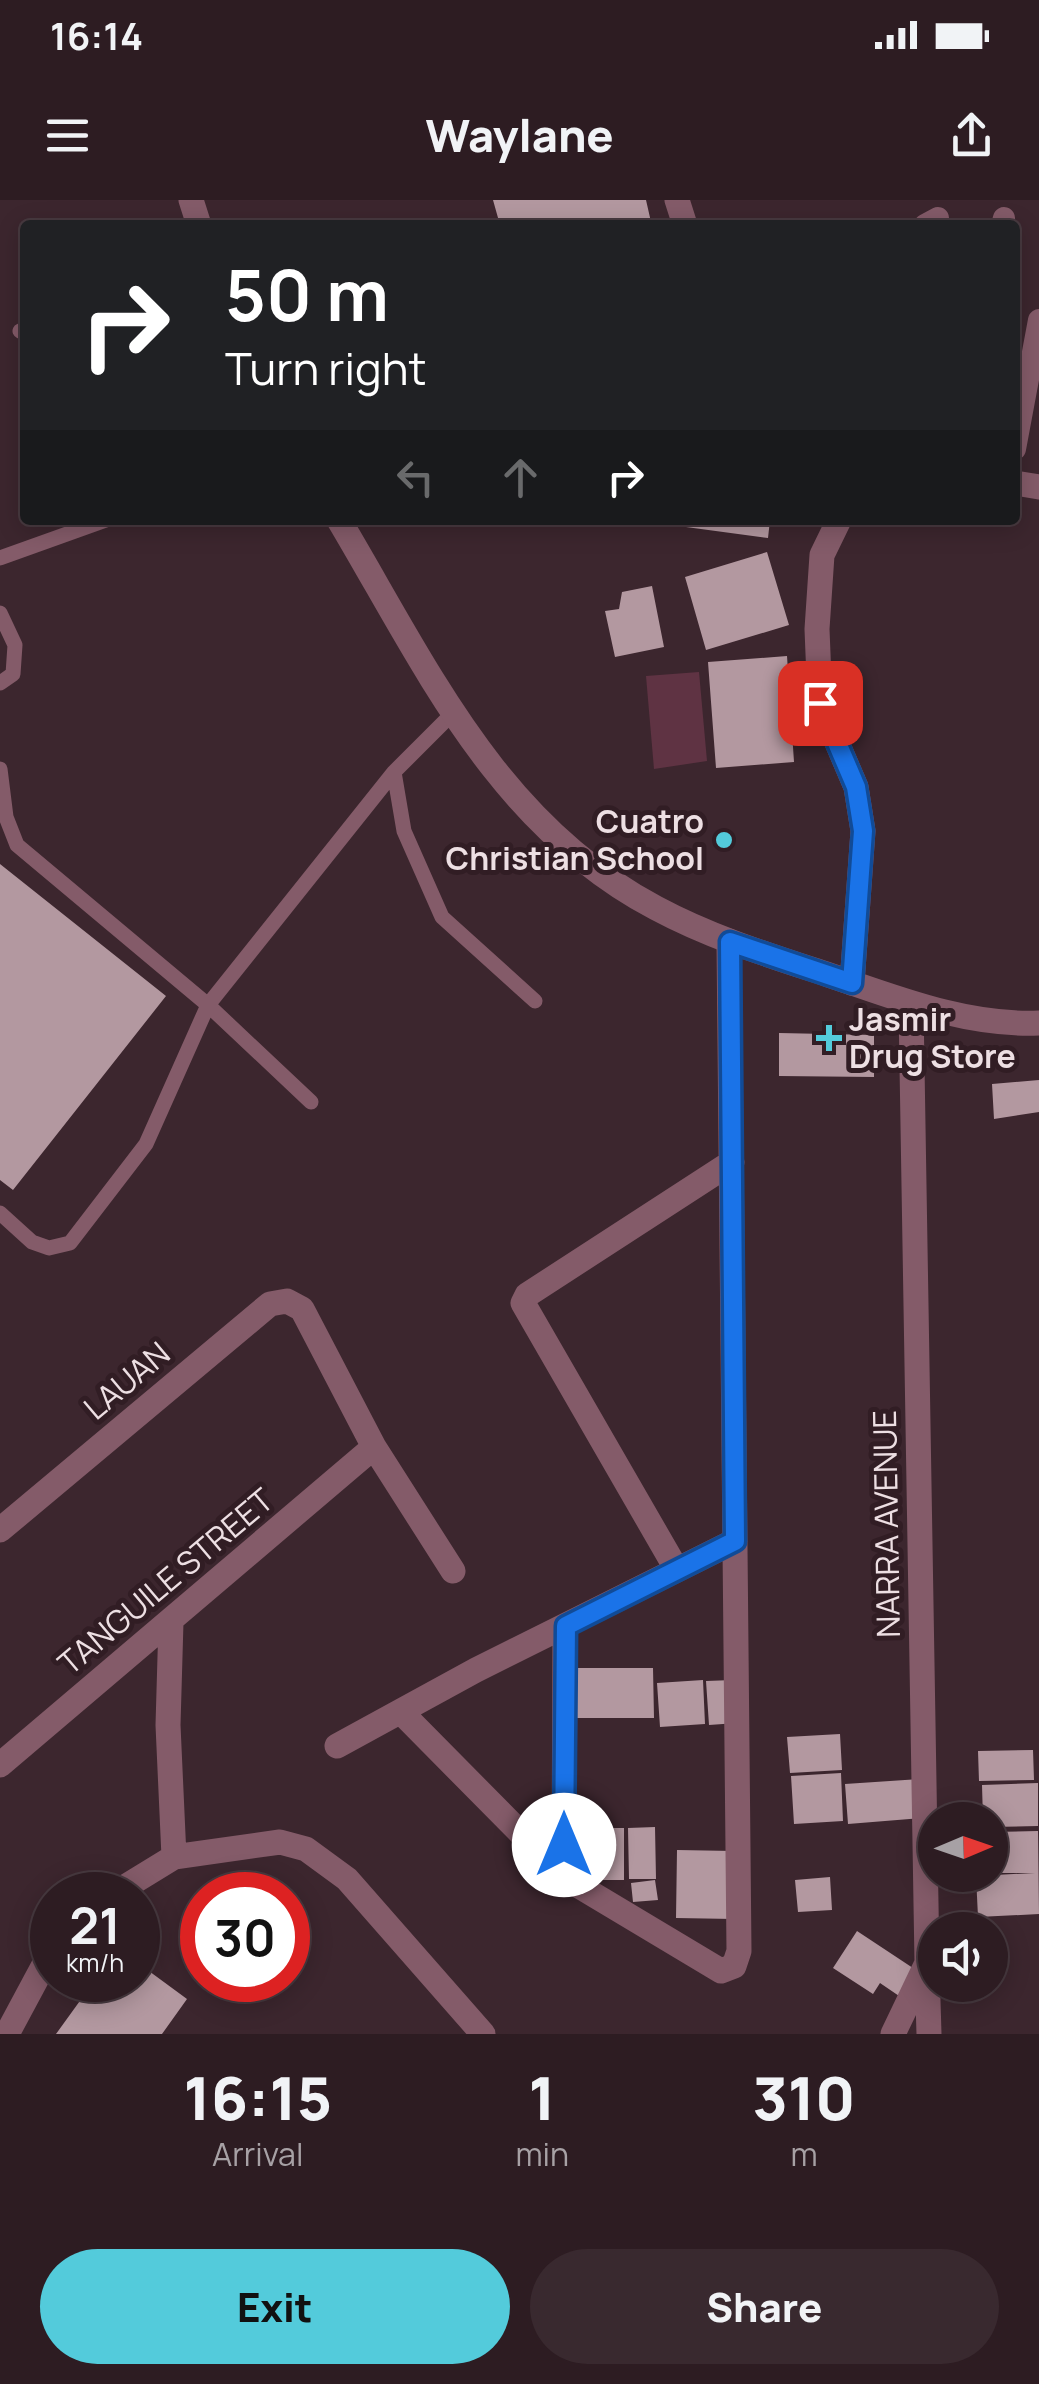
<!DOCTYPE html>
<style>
:root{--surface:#2d1c22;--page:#39292f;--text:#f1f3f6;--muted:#a7a1a5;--line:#483a40;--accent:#53cbdb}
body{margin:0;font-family:Manrope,sans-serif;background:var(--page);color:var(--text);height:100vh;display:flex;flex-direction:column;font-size:38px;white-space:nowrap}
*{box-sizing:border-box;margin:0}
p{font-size:32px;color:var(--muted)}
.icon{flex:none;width:55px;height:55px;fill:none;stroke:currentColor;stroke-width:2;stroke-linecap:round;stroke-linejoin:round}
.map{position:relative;height:1834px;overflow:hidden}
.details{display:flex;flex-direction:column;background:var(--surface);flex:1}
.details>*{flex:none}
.banner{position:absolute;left:20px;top:20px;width:1000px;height:305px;border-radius:10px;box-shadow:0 5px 25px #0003,0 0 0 2px var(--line);background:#202124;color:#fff;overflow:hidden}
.needle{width:65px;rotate:88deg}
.controls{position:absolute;left:918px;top:1602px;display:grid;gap:20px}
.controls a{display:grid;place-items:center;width:90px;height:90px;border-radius:50%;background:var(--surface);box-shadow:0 5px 25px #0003,0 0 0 2px var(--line);font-size:50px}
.speed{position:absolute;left:30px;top:1672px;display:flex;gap:20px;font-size:50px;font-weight:700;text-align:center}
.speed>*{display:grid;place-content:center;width:130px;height:130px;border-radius:50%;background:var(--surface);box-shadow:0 5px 25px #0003,0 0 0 2px var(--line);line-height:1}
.speed small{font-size:25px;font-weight:400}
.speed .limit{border:15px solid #d22;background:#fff;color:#111}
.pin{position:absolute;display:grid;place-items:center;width:85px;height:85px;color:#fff;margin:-42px;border-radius:20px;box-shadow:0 5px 15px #0006}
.me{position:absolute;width:110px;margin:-55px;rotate:0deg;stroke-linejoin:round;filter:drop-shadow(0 0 8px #0008)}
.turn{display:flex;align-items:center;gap:35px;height:210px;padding:0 40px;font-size:45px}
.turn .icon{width:130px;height:130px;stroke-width:2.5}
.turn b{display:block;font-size:70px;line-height:85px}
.lanes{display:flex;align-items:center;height:95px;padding:0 40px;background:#0003;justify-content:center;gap:50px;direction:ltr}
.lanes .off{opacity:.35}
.eta{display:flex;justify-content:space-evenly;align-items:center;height:170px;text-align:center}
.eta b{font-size:60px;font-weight:800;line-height:70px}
.cta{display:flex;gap:20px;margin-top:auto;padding:20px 40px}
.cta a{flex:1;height:115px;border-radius:60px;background:var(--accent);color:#111;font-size:40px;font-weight:800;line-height:115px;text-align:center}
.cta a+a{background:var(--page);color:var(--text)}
.status{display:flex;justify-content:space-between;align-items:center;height:70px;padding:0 50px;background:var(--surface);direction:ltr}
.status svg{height:28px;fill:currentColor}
header{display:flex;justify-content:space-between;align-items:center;height:130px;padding:0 40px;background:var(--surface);font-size:45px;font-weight:800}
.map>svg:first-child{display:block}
.green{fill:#5f3343}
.building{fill:#b398a0}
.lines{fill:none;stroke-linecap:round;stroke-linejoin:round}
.service{stroke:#845b69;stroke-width:15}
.pedestrian{stroke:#845b69;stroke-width:22}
.minor{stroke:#845b69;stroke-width:25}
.tertiary{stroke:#845b69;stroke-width:25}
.route-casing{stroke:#114b97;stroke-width:25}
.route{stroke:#1a73e8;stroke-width:18}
.poi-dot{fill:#53cbdb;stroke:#311d24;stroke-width:4}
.labels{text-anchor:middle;stroke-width:10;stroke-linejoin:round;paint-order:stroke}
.poi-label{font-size:32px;font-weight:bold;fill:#eddfe3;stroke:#311d24;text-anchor:end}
.street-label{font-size:32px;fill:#eddfe3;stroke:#311d24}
</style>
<div class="status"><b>16:14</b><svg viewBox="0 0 49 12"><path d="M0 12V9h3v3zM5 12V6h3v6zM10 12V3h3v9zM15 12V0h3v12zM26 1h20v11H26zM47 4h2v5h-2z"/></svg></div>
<header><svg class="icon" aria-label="menu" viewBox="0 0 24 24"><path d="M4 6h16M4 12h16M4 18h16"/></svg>Waylane<svg class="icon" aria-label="share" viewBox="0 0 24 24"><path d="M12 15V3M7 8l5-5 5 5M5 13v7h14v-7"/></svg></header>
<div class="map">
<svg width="1039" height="1834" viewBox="0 0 1039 1834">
<rect width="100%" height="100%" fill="#3c262e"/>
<path class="green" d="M699 472 707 561 654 569 646 476Z"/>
<path class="building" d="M493 0H646L651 22 500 25Z
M686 320H770L768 338 686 327Z
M767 352 789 425 706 450 685 377Z
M652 386 664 447 615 457 605 411 619 409 622 392Z
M787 456 794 562 716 568 708 462Z
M0 664 166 796 13 990 0 980Z
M779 833 874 835V877L779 876Z
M1039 880V912L994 919 992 884Z
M576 1468H653L654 1518H577Z
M703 1480 705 1524 660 1527 657 1483Z
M733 1480 737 1523 709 1525 706 1481Z
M840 1534 842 1570 790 1573 787 1537Z
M1033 1550 1034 1580 979 1581 978 1551Z
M841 1573 843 1621 794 1624 791 1576Z
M920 1579 922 1618 848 1624 845 1584Z
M1038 1583V1626L990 1627V1620H983L982 1585Z
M655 1627 656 1679H629L628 1628Z
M589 1628H624V1680H589Z
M1038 1631 1039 1714 978 1717 976 1676 1035 1673H990V1632Z
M677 1650 734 1651V1719L676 1718Z
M830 1677 832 1710 798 1712 795 1680Z
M655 1680 658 1700 633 1702 631 1683Z
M857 1731 919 1772 902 1798 880 1783 873 1794 833 1768Z
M138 1763 187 1799 162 1834H56L95 1780H138Z"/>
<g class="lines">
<path class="service" d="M20 131 25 129
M0 358 106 320
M0 413 15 445 13 474 0 483
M453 513 394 572 404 631 442 717 535 801
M0 569 6 617 17 645 208 805 311 902
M0 1013 32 1042 49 1048 70 1043 146 944 208 805 394 572"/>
<path class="pedestrian" d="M925 25 938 18
M1002 25 1004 18
M1015 249 1039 120"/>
<path class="minor" d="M677 0 685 25
M1015 283 1039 287
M839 320 822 355 817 429 820 503 856 587 863 631 852 783
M0 1330 270 1104 287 1101 302 1109 374 1247 453 1371
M677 1370 523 1103 527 1095 732 962
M171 1422 168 1525 174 1657
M401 1512 564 1677 565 1426
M337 1546 476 1470 735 1341
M0 1565 374 1247
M564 1677 721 1771 734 1766 739 1751 729 741
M112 1695 174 1657 280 1642 306 1649 347 1679 483 1834
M927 1768 929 1834
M7 1834 52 1750
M893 1834 927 1763 911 806"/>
<path class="tertiary" d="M191 0 199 25
M339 320C427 468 497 624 656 708 710 737 768 755 826 774 894 797 965 826 1039 823"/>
</g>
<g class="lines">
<defs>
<path id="route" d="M564 1645 566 1426 735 1341 730 742 852 783 863 631 856 587 820 503"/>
</defs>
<use href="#route" class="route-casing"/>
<use href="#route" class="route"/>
</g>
<g class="poi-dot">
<circle cx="724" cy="640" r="10"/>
<path d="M824 823h10v10h10v10h-10v10h-10v-10h-10v-10h10z"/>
</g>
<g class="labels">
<g class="poi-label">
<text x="704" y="633">Cuatro<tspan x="704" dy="37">Christian School</tspan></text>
<text x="849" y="831" text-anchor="start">Jasmir<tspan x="849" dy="37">Drug Store</tspan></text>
</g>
<g class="street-label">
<text transform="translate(127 1181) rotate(-40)" y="11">LAUAN</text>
<text transform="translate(887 1324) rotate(-91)" y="11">NARRA AVENUE</text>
<text transform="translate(166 1382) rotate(-40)" y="11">TANGUILE STREET</text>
</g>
</g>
</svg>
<div class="controls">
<a><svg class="needle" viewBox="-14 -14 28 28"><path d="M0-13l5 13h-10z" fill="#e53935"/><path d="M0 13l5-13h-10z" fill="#a7a1a5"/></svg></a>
<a><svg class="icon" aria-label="sound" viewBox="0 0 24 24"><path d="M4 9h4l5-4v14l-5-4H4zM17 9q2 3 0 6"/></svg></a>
</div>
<div class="speed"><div>21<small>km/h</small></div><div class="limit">30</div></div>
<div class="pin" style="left:820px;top:503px;background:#d93025"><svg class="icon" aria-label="arrive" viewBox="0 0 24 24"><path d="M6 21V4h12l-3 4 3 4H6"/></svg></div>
<svg class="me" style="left:564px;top:1645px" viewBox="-20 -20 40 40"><circle r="19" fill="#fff"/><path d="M0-13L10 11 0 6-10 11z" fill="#1a73e8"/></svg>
<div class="banner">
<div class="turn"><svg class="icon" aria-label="right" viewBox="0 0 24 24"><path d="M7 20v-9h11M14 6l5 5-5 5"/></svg><div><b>50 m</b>Turn right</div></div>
<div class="lanes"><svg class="icon off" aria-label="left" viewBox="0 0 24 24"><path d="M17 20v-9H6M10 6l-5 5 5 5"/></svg><svg class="icon off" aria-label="ahead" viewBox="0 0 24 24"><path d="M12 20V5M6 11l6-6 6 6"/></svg><svg class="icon" aria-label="right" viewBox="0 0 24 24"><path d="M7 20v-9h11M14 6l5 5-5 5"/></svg></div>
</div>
</div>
<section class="details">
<div class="eta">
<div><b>16:15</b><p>Arrival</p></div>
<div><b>1</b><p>min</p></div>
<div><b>310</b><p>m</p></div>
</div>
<div class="cta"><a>Exit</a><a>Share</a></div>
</section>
